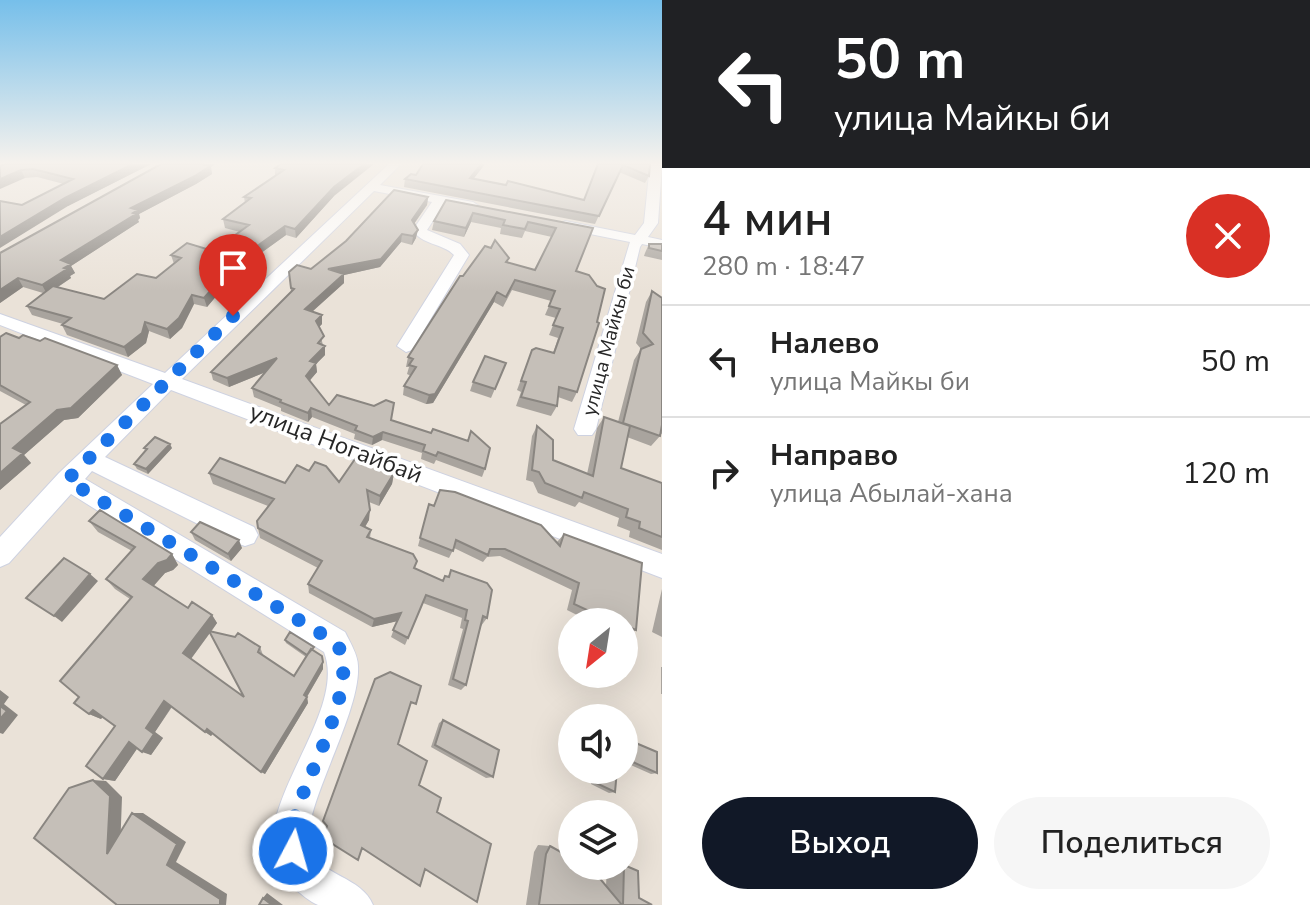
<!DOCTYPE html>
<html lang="ru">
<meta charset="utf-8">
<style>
:root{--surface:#fff;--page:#f6f6f6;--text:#222;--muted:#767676;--line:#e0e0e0;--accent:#111827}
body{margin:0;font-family:"Nunito Sans",sans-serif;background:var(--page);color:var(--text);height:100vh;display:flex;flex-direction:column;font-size:30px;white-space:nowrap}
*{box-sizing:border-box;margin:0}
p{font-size:26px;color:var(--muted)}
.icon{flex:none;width:44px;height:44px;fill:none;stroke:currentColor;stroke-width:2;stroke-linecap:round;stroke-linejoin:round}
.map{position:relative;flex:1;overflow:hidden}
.panel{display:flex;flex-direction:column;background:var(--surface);width:648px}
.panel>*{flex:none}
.hud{background:#202124;color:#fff;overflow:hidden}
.needle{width:52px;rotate:210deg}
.controls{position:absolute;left:558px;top:608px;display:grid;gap:16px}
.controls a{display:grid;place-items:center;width:80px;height:80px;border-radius:50%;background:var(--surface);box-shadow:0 8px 32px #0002;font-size:40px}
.pin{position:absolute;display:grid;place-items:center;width:68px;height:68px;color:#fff;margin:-82px -34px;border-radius:50% 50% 50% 0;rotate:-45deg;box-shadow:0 0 8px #0007}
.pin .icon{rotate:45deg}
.me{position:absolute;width:88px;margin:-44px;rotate:6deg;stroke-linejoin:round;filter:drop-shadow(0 0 6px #0008)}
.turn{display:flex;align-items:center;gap:28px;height:168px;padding:0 40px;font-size:36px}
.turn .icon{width:104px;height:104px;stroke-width:2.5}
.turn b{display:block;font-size:56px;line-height:68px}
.round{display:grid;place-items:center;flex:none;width:84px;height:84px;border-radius:42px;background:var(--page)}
.overview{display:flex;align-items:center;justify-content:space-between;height:136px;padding:0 40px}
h1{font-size:48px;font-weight:600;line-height:60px}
.cta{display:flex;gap:16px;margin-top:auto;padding:16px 40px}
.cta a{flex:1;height:92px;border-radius:48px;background:var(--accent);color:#fff;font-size:32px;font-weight:600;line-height:92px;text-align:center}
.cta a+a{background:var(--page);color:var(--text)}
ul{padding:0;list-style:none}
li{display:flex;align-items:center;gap:24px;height:112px;padding:0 40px;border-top:2px solid var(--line)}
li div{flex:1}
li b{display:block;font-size:30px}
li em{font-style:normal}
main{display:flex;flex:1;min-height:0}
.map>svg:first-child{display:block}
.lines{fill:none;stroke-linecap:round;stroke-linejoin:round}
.minor-casing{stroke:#ced2e1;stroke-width:2}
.minor{fill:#fff;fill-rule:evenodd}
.wall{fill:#a9a49e;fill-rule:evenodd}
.shaded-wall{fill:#8a8681}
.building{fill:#c5bfb8;stroke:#8a8681;stroke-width:2}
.route{stroke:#1a73e8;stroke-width:14;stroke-dasharray:0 25.2}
.labels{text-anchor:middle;stroke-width:7;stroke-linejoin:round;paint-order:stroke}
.far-street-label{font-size:20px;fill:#272727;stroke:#fff}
.street-label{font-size:24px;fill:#272727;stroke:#fff}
</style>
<main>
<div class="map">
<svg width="662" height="905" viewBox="0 0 662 905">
<rect width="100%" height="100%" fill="#eae2d8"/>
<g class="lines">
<defs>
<path id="minor" d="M389 164H401L380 185 473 202 479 206 473 210 444 204 427 230 460 244 469 255 412 350 406 352 397 346 454 255C443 243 421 245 413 230L432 202 374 191 182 379 662 554V578L171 390 105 457 254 527 258 535 254 543 245 546 236 543 92 471 85 479 345 632C350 642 358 655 358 666 361 716 297 815 310 850 320 875 362 877 373 905 357 905 333 905 318 905 310 902 300 893 293 887 225 828 351 720 324 652L71 494 9 563 0 567V537L59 473 153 384 0 325V314L165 373Z
M650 164H662L658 223 648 237 662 240V248L642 244 640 247 596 429 592 435H578L574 429 630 242 565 229 558 225 565 221 635 235 644 223Z"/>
</defs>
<use href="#minor" class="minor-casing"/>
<use href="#minor" class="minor"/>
</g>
<path class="wall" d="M5 164H151L68 206 22 205 64 184 37 177 25 178Z
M281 164 334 196 296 238 286 235 261 253 229 281 207 307 194 304 182 328 170 339 149 331 146 343 128 357 67 335 62 325 63 324 32 315 27 306 43 293 23 287 0 303V253L211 167 212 174 196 184 139 214 140 218 138 220 139 222 71 266 75 273 70 276 71 278 58 287 104 299 156 278 174 264 171 255 213 251 240 232 225 228 223 219 245 203 244 197 275 175V168Z
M423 164H485L473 179 584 200 597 164H650L649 176 645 183 619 172 595 224 404 187 405 179 416 175Z
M428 197 427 205 414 224 416 238 412 245 401 242 380 267 344 275V283L312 312 322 315V324L319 327 325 355 316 364 317 372 309 381 329 405 391 420 485 469 482 477 436 460 434 464 421 459 422 453 382 440 372 445 354 439 355 434 312 417 308 422 281 411V408L254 397 252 388 266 372 229 387 213 380 211 372 291 292 289 272 311 269Z
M446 200 593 228 576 271 577 392 572 402 558 397 557 406 551 416 516 406 521 392 517 390 532 350 553 353 558 338 549 335 556 318 545 315 551 301 512 290 503 307 494 302 433 403 426 404 403 395 404 386 411 376 407 374 409 367H406L408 357 463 276 509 258 507 263 535 270 552 237 525 231 522 238 500 234 501 228 471 222 464 237 432 230 434 221Z
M649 244H662V260L644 256 645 253Z
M652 291 662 298V434L660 433V436L651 446 627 437 621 468 662 483V550L629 537 630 531 617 526 619 518 579 502 575 507 538 493 533 482 526 480 532 436 537 426 553 460 587 474 597 428 604 417 618 422 634 360 641 349 636 343 646 302Z
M0 337 19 338 40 341 117 365 122 375 78 418 64 420 24 455 31 463 0 490 26 405 0 391Z
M506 363 491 398 470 391 473 382Z
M144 448H172L148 474 137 469 134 464 146 451Z
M209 473 285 483 339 482 394 473 392 484 379 506 369 502V520L365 527 371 530 370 538 415 569 442 581 445 576 448 577 451 570 487 618 481 626 466 685 461 690 448 685 463 629 460 628 462 618 423 603 405 645 391 637 397 621 372 627 309 593 308 584 318 568 260 538 258 528 268 506 213 484Z
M429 504 557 542 564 534 636 630 626 636 624 635V622H591L567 610 572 590 500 556 487 557 483 562 454 548 449 558 418 546Z
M89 521 172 554 178 565 173 570 165 573 153 586 188 608 212 615 217 623 211 632 260 647 263 655 294 676 306 657 286 643 285 640 314 647 313 651 323 669 307 697 308 703 265 774 213 734 211 736 172 707 155 732 163 738 151 755 137 748 115 781 103 779 115 726 103 717 101 719 89 714 79 697 130 599 115 589 106 579 132 551 98 532ZM210 633 244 697 191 659Z
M191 532 242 548 231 561 195 540Z
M662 589V637L652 632Z
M661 667H662V694H661Z
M443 720 493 777 486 778 431 747 439 723Z
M624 738 657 773 651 774 624 762Z
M593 770H617L615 792 609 793 591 784Z
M538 845 550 846 606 886 607 866H624L639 898 652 905H526L534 852Z"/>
<path class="shaded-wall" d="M133 164H151L68 206 0 248V237L65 198Z
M202 164H215L211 167 212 174 196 184 139 214 140 218 138 220 139 222 71 266 75 273 70 276 71 278 47 294 42 285 61 260 131 208Z
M364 164H374L334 196 296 238 295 229 334 187Z
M481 164H485L468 186 470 178Z
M21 170 25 178 0 189V179Z
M428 197 427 205 411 228 412 220Z
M473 213 471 222 464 237 466 228Z
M285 226 286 235 261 253 229 281 207 307 204 298 227 272 260 244Z
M418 230 416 238 412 245 413 236Z
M402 234 401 242 380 267 344 275V283L305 318V309L328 269Z
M18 278 23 287 0 303V290Z
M497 292 494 302 433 403 426 404 429 395Z
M192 295 194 304 182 328 170 339 167 329Z
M322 315V324L316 330V321Z
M145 322 149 331 146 343 128 357 124 347Z
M325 346V355L316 364 317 372 306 385V376L310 361Z
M277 358 278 367 229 387 227 378Z
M117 365 122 375 78 418 64 420 24 455 31 463 0 490V473L13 448 57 410Z
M311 408 312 417 308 422V413Z
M383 432 382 440 372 445 373 437Z
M170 444 172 448 148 474 146 469Z
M394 473 392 484 379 506 380 496Z
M370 510 369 520 360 535 361 525Z
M239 540 242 548 231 561 228 554Z
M172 554 178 565 173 570 165 573 151 589 143 579 158 563Z
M90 574 98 581 62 622 54 616Z
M401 613 398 621 372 627 374 619Z
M212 615 217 623 190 660 183 653Z
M323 662V669L305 700 304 695Z
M0 690 9 697 4 704 18 715 3 734 0 733Z
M307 697 308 703 265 774 261 772Z
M164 701 172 706 155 732 163 738 151 755 142 752 146 728Z
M93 710 104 715 101 719 89 714Z
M207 729 213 733 211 736 205 732Z
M129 742 139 746 115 781 103 779Z
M93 780 106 781 122 797 120 852 107 854Z
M132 813H143L186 842 176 862 227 894 226 905H220L167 865Z
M267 893 283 905H272L263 898Z"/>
<path class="building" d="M5 164H133L65 198 0 237V201L22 205 73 179 33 169 21 170 0 179V166Z
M161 164H202L210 166 195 176 131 208 138 210 133 213 136 214 61 260 71 264 64 268 67 269 42 285 18 278 0 290V253Z
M281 164H364L334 187 295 229 285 226 260 244 227 272 204 298 192 295 179 318 167 329 145 322 142 333 124 347 62 325 71 318 27 306 53 286 104 299 137 274 156 278 181 258 171 255 187 243 213 251 249 225 223 219 251 198 244 197 284 170 275 168Z
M423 164H481L470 178 506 185 508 181 584 200 598 164H650L649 176 623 165 599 216 405 179 411 174 416 175Z
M394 190 428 197 412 220 418 230 413 236 402 234 381 259 328 269 344 274 305 309 322 315 316 321 324 336 318 343 325 346 310 361 316 363 306 376 329 405 337 395 374 406 386 400 394 403 391 420 431 433 433 429 468 441 471 431 490 448 485 469 438 452 436 456 423 451 425 445 383 432 373 437 355 430 357 426 311 408 308 413 280 402 281 400 252 388 277 358 227 378 211 372 294 289 291 288 289 272 297 265 311 269 346 241Z
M446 200 593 228 576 271 589 275 597 286 605 289 597 322 599 323 577 392 559 387 557 406 521 397 526 382 521 381 532 350 536 348 554 353 563 328 553 325 560 309 549 306 555 291 515 280 506 297 497 292 435 394 429 395 404 386 416 367 409 365 413 359 408 357 460 276H463L485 246 491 248 495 240 509 258 506 262 535 270 556 228 528 222 525 229 503 225 505 220 473 213 466 228 434 221Z
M649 244H662V251L649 248Z
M652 291 662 298V425L660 436 623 423 641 349 653 344 643 333Z
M6 333 19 338 23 335 40 341 45 338 117 365 71 408 57 410 13 448 23 453 0 473V424L30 402 0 385V337Z
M485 356 506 363 495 389 473 382Z
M604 417 630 426 621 468 662 483V537L639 528 640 522 626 517 628 509 584 492 582 498 545 483 539 472 532 470 537 426 553 440V460L593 476Z
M155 437 170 444 146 469 134 464 147 449 144 448Z
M220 458 285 483 297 465 309 471 315 462 326 466 339 482 355 459 373 461 394 473 380 496 367 490 370 510 361 525 371 530 367 537 413 554 417 561 414 568 443 581 445 576 449 577 451 570 487 583 492 590 487 618 483 616 466 685 453 679 468 621 465 620 467 610 426 595 408 638 393 630 401 613 374 619 308 584 322 561 258 528 257 521 274 499 209 473Z
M440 490 455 492 541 525 560 546 564 534 642 563 636 630 624 625V622H604L602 617 574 604 579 583 505 549H490L488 555 456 540 453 551 420 538 429 504 434 506Z
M100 510 172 554 167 560 158 563 143 579 188 608 192 602 212 615 183 653 244 697 209 631 235 637 238 633 260 647 258 652 294 676 311 649 322 656 323 662 304 695 307 697 261 772 207 729 205 732 164 701 146 728 154 734 142 752 129 742 103 779 86 766 115 726 93 710 89 714 74 703 79 697 60 681 132 597 106 579 135 547 89 521Z
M200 522 239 540 228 554 191 532Z
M64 558 90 574 54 616 26 598Z
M290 632 314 647 307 655 285 640Z
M390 672 421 686 416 704 411 702 398 744 427 761 419 785 441 798 437 812 491 844 477 902 425 869 420 886 362 848 358 860 323 838 327 826 323 821 375 679Z
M0 706 7 711 0 719Z
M443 720 499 750 493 777 435 745Z
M624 738 657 752V773L624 758Z
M598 770H617L615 792 596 783Z
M93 780 110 796 107 854 132 813 177 844 167 865 220 899V905H117L34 838 69 788Z
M550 846 572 858V866H587L592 869 622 905H539L546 854Z
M624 865 638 871 639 898 652 905H623Z
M263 898 272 905H259Z"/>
<linearGradient id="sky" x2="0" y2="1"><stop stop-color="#76bfea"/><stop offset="0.56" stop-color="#f6f2ed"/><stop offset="1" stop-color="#f6f2ed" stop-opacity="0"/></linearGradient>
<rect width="662" height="291" fill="url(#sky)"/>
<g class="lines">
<path class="route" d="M233 316 67 480 335 642C365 676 305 778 294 819 292 829 293 841 293 851"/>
</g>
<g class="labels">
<g class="far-street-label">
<text transform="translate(608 341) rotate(-75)" y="7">улица Майкы би</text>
</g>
<g class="street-label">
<text transform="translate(336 443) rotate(21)" y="8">улица Ногайбай</text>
</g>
</g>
</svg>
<div class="controls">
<a><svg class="needle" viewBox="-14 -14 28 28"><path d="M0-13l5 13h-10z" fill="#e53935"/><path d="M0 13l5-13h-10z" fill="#767676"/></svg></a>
<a><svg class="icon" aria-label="sound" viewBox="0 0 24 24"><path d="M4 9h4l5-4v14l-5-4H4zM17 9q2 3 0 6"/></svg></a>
<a><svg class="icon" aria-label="layers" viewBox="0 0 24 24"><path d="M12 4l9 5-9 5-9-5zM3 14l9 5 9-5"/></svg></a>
</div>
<div class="pin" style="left:233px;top:316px;background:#d93025"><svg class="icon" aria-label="arrive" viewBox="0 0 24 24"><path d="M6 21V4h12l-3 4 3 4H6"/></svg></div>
<svg class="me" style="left:293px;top:851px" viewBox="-20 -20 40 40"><circle r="17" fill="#1a73e8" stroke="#fff" stroke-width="3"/><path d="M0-11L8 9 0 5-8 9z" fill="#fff"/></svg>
</div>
<section class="panel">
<div class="hud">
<div class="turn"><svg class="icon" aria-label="left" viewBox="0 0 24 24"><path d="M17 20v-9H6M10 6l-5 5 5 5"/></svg><div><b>50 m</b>улица Майкы би</div></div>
</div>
<div class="overview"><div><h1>4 мин</h1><p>280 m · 18:47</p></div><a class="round" style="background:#d93025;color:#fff"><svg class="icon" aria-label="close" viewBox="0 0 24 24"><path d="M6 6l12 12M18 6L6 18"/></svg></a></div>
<ul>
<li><svg class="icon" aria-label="left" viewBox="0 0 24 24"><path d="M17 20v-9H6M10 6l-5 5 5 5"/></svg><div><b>Налево</b><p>улица Майкы би</p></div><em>50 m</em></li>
<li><svg class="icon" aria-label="right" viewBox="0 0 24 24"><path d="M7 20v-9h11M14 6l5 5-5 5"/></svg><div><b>Направо</b><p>улица Абылай-хана</p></div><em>120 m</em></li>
</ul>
<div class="cta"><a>Выход</a><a>Поделиться</a></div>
</section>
</main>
